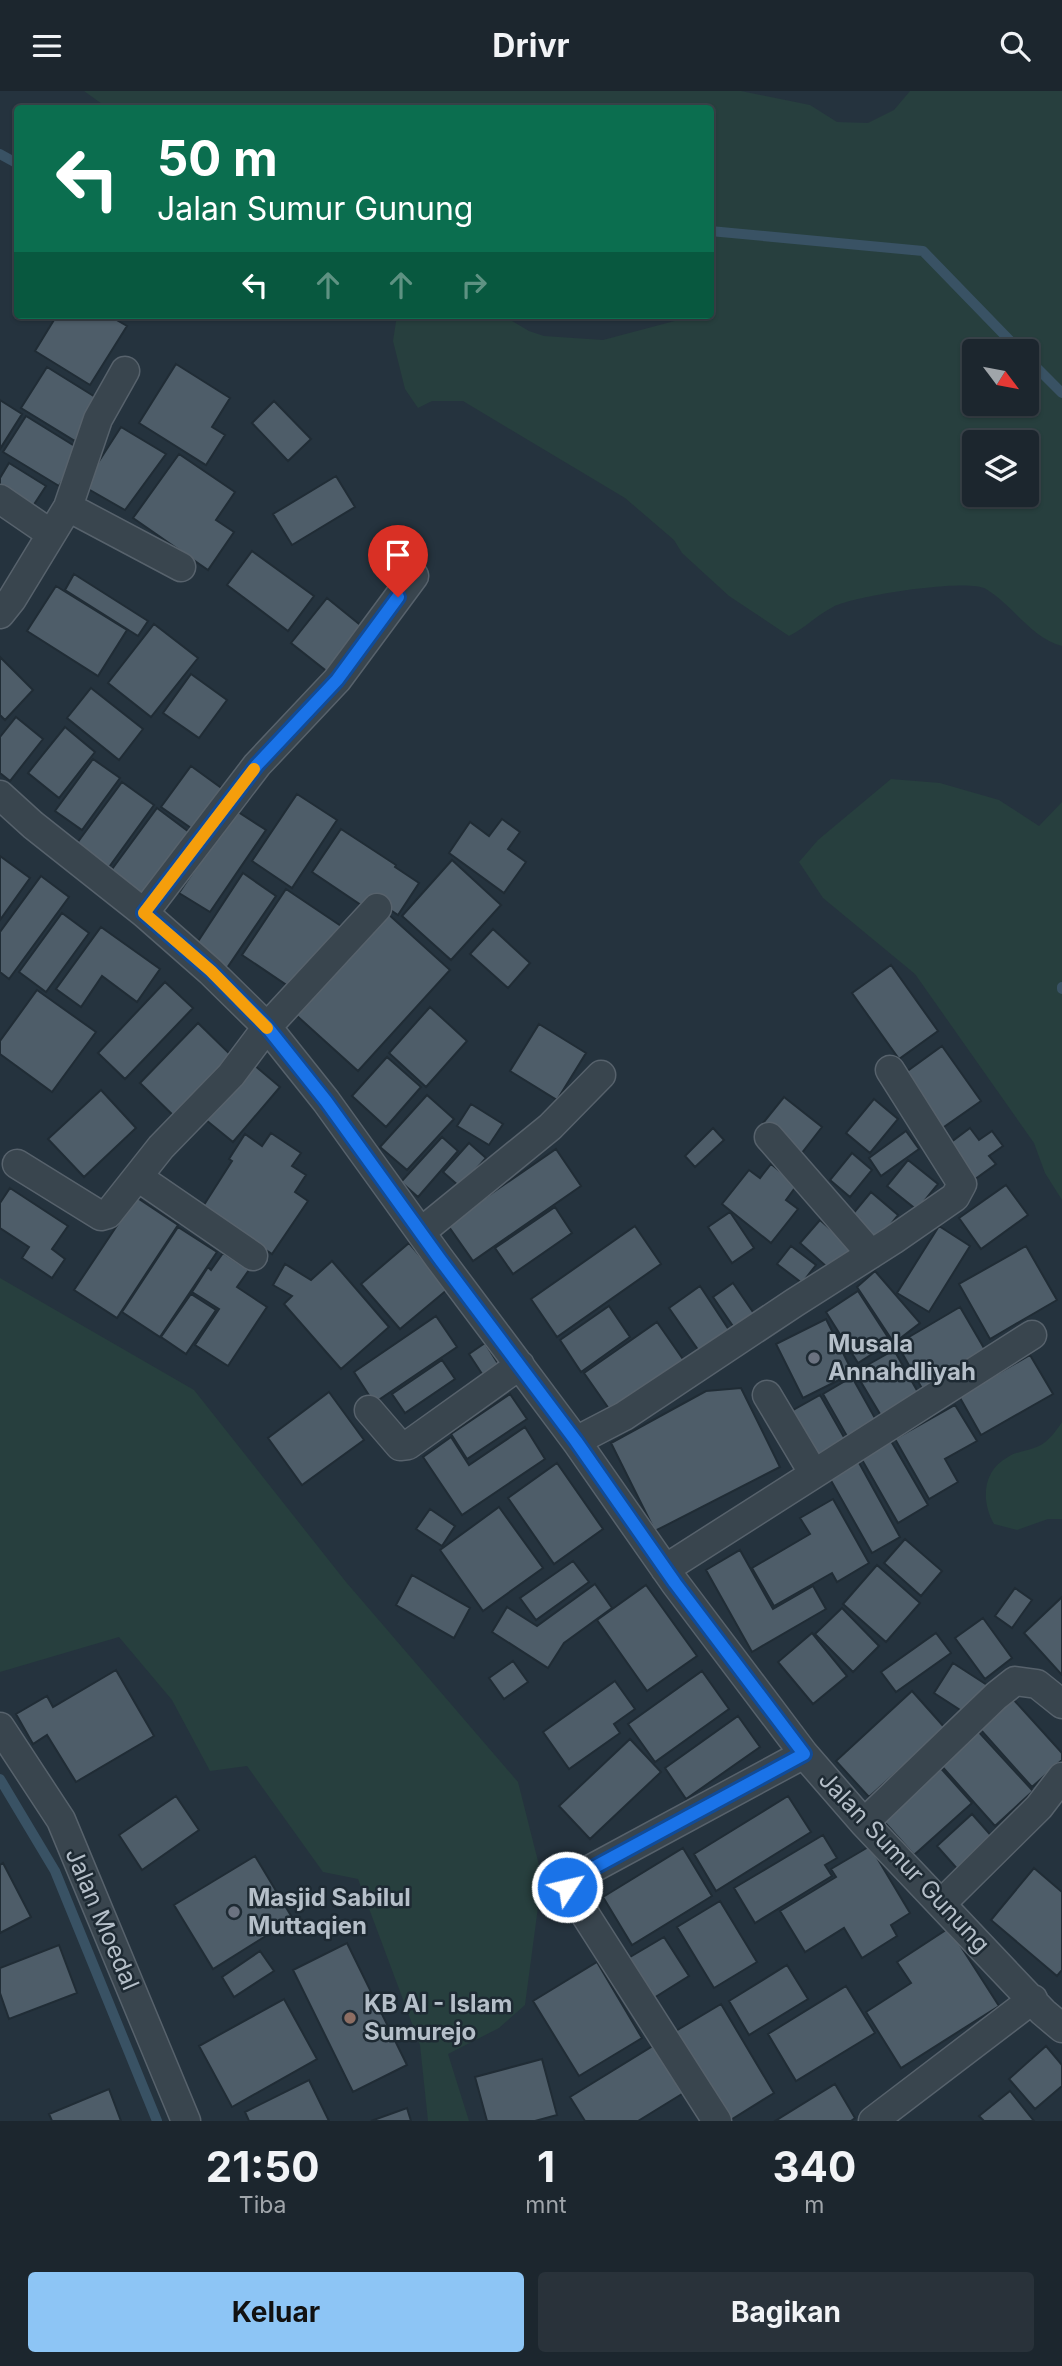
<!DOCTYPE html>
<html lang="id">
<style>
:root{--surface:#1c262e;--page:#29323a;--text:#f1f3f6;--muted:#a0a5aa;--line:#3a434a;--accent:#8dc5f5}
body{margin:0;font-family:Inter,sans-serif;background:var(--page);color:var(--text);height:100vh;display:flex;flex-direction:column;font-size:26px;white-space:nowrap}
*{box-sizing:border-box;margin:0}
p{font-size:23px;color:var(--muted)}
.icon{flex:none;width:38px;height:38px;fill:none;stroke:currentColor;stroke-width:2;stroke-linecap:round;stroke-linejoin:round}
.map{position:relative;height:2030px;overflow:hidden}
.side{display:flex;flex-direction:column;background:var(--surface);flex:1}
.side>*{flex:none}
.guide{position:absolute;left:14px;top:14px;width:700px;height:214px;border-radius:7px;box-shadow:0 2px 5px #0004,0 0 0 2px var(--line);background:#0b6e4f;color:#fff;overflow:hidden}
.needle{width:46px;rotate:122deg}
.controls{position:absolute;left:962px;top:248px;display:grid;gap:14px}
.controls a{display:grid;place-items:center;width:77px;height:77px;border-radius:7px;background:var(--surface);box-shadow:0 2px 5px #0004,0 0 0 2px var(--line);font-size:35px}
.pin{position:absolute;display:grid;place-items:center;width:60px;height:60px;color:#fff;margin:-72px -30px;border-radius:50% 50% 50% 0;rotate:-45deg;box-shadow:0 0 7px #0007}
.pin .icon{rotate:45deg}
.me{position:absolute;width:77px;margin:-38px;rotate:55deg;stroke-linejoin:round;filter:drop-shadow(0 0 5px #0008)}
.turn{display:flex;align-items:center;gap:24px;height:147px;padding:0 28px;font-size:32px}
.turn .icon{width:91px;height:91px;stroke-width:2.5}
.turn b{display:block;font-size:49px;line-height:60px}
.lanes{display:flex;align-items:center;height:66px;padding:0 28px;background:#0003;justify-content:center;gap:35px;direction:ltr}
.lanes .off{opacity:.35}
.eta{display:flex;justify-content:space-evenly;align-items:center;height:119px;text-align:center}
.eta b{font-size:42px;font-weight:700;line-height:49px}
.action{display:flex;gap:14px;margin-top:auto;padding:14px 28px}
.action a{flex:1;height:80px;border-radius:7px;background:var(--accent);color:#111;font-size:28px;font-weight:700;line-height:80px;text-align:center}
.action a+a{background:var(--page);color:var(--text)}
header{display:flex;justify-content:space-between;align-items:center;height:91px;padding:0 28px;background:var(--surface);font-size:32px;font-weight:700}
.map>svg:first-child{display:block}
.green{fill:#273f3e;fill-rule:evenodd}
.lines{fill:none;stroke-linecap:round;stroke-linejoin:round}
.stream{stroke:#395264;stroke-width:10}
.building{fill:#4e5d69;stroke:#202c35;stroke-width:2}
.minor-casing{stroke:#57626c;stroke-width:31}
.minor{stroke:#39454e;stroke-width:28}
.route-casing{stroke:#114b97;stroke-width:18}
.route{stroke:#1a73e8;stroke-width:12}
.slow{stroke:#f59e0b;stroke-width:12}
.worship-dot{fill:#6b7280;stroke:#1e2a33;stroke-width:2.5}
.education-dot{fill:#8d6e63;stroke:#1e2a33;stroke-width:2.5}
.labels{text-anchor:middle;stroke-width:5;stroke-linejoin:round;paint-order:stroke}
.poi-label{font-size:24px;font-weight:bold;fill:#b5bfc9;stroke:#1e2a33;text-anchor:start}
.street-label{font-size:24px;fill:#b5bfc9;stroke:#1e2a33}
</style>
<header><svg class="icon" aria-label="menu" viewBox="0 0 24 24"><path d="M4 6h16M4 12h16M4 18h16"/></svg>Drivr<svg class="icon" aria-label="search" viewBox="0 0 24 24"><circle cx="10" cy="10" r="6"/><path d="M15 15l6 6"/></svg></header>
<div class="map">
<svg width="1062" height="2030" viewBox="0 0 1062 2030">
<rect width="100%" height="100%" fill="#25333e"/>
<path class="green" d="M84 0H741L810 14 837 31 868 32 894 19 910 0H1062V555C1030 546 1014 515 986 498 967 487 853 505 833 516 817 524 805 537 789 545L729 505 682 462 674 449 625 407 463 310H432L418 317 405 298 393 250 397 224H502L529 240 544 245 603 249 682 228 684 224H710V18H109ZM975 261H1027V313H975ZM975 352H1027V404H975Z
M891 688 940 692 999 709 1039 735 1062 711V1109L1045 1082 1034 1052 915 883 823 807 799 771 818 749Z
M0 1187 194 1299 346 1491 518 1691 542 1786 525 1914 499 1937 448 1963 469 2030H428L420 1954 358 1788 323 1781 247 1675 210 1680 172 1609 119 1546 0 1581Z
M1062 1331V1428H1048L1017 1439 994 1433C981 1410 982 1380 1008 1366 1017 1360 1029 1360 1039 1355 1049 1350 1056 1340 1062 1331Z"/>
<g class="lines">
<path class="stream" d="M0 63 18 73
M710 140 923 160 1021 261
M1027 267 1062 302
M1062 896V898
M0 1688 55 1780 157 2030"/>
</g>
<path class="building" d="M57 224H108L127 235 90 294 35 260Z
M176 273 230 307 212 336 225 344 206 374 139 332Z
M47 276 100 309 75 350 21 317Z
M0 309 22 323 0 358Z
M274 310 311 348 288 370 252 332Z
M26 325 81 359 59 395 3 361Z
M121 336 166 363 125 419 83 395Z
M179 363 235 401 216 429 234 441 208 479 133 427Z
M9 372 46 395 31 418 0 399V387Z
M336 385 355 416 292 454 273 423Z
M252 460 314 505 288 540 227 494Z
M74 483 148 530 138 545 65 499Z
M56 495 127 539 98 585 27 540Z
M327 507 364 537 329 582 291 552Z
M154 533 198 567 151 626 108 592Z
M0 566 33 599 5 629 0 624Z
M191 583 227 609 199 647 163 622Z
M91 597 143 638 119 669 67 627Z
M16 626 43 648 10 690 0 682V646Z
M65 636 95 661 59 707 28 682Z
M93 668 120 687 82 739 55 720Z
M191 675 231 704 201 744 161 716Z
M122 691 154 714 104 783 72 759Z
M297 703 337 729 292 797 252 770Z
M157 717 189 741 139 809 107 785Z
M235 719 266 739 210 821 179 802Z
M502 728 520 741 508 758 526 771 504 802 449 762 470 731 489 745Z
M341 738 396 774 395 776 419 792 398 824 374 808 367 818 312 781Z
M0 765 30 787 0 829Z
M452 769 501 814 451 869 402 825Z
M243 782 276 805 227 877 195 855Z
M41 785 69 806 9 888 0 881V841Z
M286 798 341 835 297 901 242 864Z
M62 822 89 842 46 901 19 881Z
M387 822 450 879 358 980 296 924Z
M101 836 160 878 137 911 102 885 81 916 56 898Z
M493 838 530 872 508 897 470 863Z
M891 874 938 940 899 968 852 902Z
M165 891 193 917 125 988 98 962Z
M37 899 96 941 52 1001 0 963V950Z
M430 916 467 950 426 996 389 962Z
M198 932 237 970 179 1030 140 992Z
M539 933 586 962 557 1009 510 980Z
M942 955 981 1010 941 1038 902 984Z
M387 966 421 996 386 1036 352 1005Z
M254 974 280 996 233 1051 206 1029Z
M101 999 136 1037 84 1086 48 1048Z
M427 1004 454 1028 407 1079 380 1056Z
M784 1006 822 1036 801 1063 763 1032Z
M874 1008 898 1028 870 1062 846 1042Z
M471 1013 503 1033 489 1054 457 1035Z
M713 1037 724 1049 695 1076 685 1065Z
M970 1037 979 1049 992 1040 1003 1055 989 1065 996 1073 971 1091 946 1055Z
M906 1040 919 1058 881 1085 869 1067Z
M271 1042 301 1062 292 1075 306 1084 295 1101 308 1110 272 1163 202 1117 232 1070 229 1068 245 1043 262 1055Z
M442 1046 458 1060 418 1106 401 1091Z
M469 1052 486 1067 460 1096 443 1081Z
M556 1058 581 1095 473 1170 447 1133Z
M852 1062 872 1079 850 1106 830 1089Z
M908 1069 938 1093 917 1119 887 1095Z
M771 1073 797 1094 786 1109 798 1118 771 1152 722 1113 749 1079 760 1087Z
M1006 1094 1028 1124 981 1158 959 1127Z
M10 1097 68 1135 52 1158 65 1168 52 1187 22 1167 29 1156 0 1137V1112Z
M871 1101 898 1124 875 1153 847 1130Z
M136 1106 178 1134 117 1227 74 1199Z
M555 1116 572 1142 513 1183 495 1157Z
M730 1121 754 1157 732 1172 708 1136Z
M820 1129 856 1161 836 1184 800 1152Z
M635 1135 661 1173 557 1246 531 1208Z
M939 1135 970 1155 929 1221 897 1202Z
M178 1136 217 1161 160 1246 122 1221Z
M409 1152 448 1198 400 1238 361 1193Z
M791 1155 816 1174 802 1192 777 1173Z
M1026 1155 1057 1209 990 1248 959 1193Z
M223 1162 249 1179 237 1196 267 1216 228 1275 195 1254 219 1218 192 1201 208 1176 211 1179Z
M332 1170 389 1236 341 1278 284 1213 292 1205 273 1194 285 1173 311 1189Z
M875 1180 920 1232 894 1252 857 1196Z
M733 1192 757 1227 737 1241 713 1206Z
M700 1195 731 1242 701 1263 669 1217Z
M858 1200 891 1251 858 1272 826 1221Z
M191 1203 216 1219 186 1263 161 1246Z
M609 1215 630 1246 581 1281 560 1249Z
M960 1216 988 1264 924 1301 897 1253Z
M436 1225 457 1256 374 1312 354 1281Z
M826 1228 853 1282 803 1307 776 1253Z
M657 1231 687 1274 614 1325 584 1282Z
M485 1252 502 1279 486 1289 469 1263Z
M894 1259 923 1310 886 1333 855 1281Z
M1030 1264 1053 1303 981 1344 959 1305Z
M442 1269 455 1288 405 1322 392 1303Z
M852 1286 881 1338 852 1354 823 1303Z
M741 1297 780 1376 655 1440 611 1352 706 1300Z
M329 1301 364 1349 302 1394 268 1347Z
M510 1303 527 1328 467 1368 451 1343Z
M820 1304 849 1355 817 1374 788 1322Z
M955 1314 977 1350 945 1368 958 1391 929 1408 895 1348Z
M525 1336 545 1368 462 1424 423 1366 451 1346 469 1374Z
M891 1350 928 1414 898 1432 861 1367Z
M858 1370 900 1446 872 1462 829 1386Z
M557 1372 603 1438 554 1473 508 1407Z
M833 1408 869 1472 837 1491 832 1482 774 1515 752 1477 810 1443 800 1427Z
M499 1416 543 1477 483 1520 440 1459Z
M430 1418 455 1435 442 1455 416 1438Z
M905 1448 942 1480 921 1505 884 1472Z
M740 1459 773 1518 813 1495 826 1518 752 1561 706 1479Z
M573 1470 589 1491 536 1529 520 1507Z
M877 1474 920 1512 886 1551 843 1513Z
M412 1484 470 1517 454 1547 396 1514Z
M595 1493 612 1517 564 1552 548 1577 492 1541 507 1516 537 1535Z
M646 1494 697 1565 647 1600 597 1529Z
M1015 1497 1032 1509 1012 1537 995 1525Z
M1062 1506V1584L1024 1542Z
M842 1517 879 1555 853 1581 815 1543Z
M983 1527 1012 1567 985 1588 955 1547Z
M812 1542 847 1585 813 1613 778 1571Z
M936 1542 951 1562 896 1601 881 1581Z
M513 1570 528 1591 504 1608 489 1587Z
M953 1572 987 1594 968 1624 934 1602Z
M116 1579 154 1645 76 1691 47 1644 33 1653 16 1623 47 1605 53 1616Z
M702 1580 729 1618 655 1671 628 1633Z
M615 1590 635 1618 614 1633 620 1642 569 1678 543 1641Z
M912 1600 945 1637 869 1706 836 1670Z
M1013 1608 1062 1662V1669L1032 1696 980 1638Z
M738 1625 760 1656 686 1708 665 1677Z
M976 1638 1033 1700 995 1735 939 1672Z
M630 1648 661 1681 590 1748 559 1715Z
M937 1673 972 1712 914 1764 880 1726Z
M176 1705 199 1739 142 1779 119 1744Z
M788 1705 811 1741 716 1800 694 1763Z
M972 1723 995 1749 960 1781 937 1755Z
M823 1744 837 1767 825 1774 832 1785 755 1832 734 1797Z
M870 1755 910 1822 891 1834 897 1845 862 1867 844 1837 805 1861 780 1820 836 1786 831 1778Z
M683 1757 712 1805 632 1854 603 1806Z
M255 1765 293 1828 213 1878 174 1814Z
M3 1772 31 1826 0 1842V1774Z
M1034 1777 1062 1801V1879L1057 1885 991 1829Z
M720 1810 757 1871 714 1897 677 1836Z
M949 1837 999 1915 901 1977 866 1921 911 1892 897 1871Z
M664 1846 689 1885 649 1910 625 1869Z
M347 1852 407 1974 353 2001 293 1879Z
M59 1854 77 1902 9 1928 0 1902V1877Z
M260 1860 274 1880 234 1906 222 1886Z
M597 1871 642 1947 579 1985 533 1910Z
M787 1874 808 1908 749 1944 729 1910Z
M846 1895 875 1942 796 1990 768 1943Z
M284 1908 317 1968 232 2016 199 1955Z
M721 1913 774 2002 729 2030 669 1944Z
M661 1950 690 1998 638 2030H585L570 2006Z
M1046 1955 1062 1974V1995L1035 2018 1009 1988Z
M542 1968 557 2024 535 2030H487L475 1986Z
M309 1989 329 2030H249L245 2021Z
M835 1993 855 2027 851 2030H775Z
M109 1998 121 2030H52L49 2023Z
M1010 2000 1034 2030H984L979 2025Z
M407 2017 411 2030H371Z"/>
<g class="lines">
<defs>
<path id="minor" d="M0 408 51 443
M68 416 181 476
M0 523 12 508 68 416 98 328 125 280
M0 704 33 734 144 822 210 880 267 936 326 1010 439 1167 576 1350 675 1492 804 1663 864 1732 1043 1921 1062 1937
M144 822 257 674 337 589 414 485
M769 1046 871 1163
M17 1073 101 1125 108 1123 161 1056 231 984 267 936 377 817
M138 1086 253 1165
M421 1141 550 1036 601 984
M767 1304 814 1383
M369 1319 400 1355 408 1354 520 1274
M576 1350 624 1325 794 1212 893 1149 955 1106 962 1093 890 979
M665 1478 1032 1244
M0 1636 61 1729 186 2030
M864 1732 996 1605 1015 1590 1037 1593 1062 1613
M941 1813 1039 1716 1062 1686
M717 2030 567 1795 569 1790 804 1663
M873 2030 1033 1908"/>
</defs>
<use href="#minor" class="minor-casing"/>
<use href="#minor" class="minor"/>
</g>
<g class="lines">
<defs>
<path id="route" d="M398 506 337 589 257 674 144 822 211 880 267 936 326 1010 439 1167 576 1350 675 1492 804 1663 569 1790 567 1796"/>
</defs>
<use href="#route" class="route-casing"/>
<use href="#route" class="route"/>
<path class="slow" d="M254 678 144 822 211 880 267 937"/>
</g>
<g class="worship-dot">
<circle cx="814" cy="1267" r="7"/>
<circle cx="234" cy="1821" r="7"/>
</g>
<circle class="education-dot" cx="350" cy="1927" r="7"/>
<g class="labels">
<g class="poi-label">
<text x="828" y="1261">Musala<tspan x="828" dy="28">Annahdliyah</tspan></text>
<text x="248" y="1815">Masjid Sabilul<tspan x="248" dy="28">Muttaqien</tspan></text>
<text x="364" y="1921">KB Al - Islam<tspan x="364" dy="28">Sumurejo</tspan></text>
</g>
<g class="street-label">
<text transform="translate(904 1771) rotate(47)" y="8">Jalan Sumur Gunung</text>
<text transform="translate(102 1828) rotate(67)" y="8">Jalan Moedal</text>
</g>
</g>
</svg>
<div class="controls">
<a><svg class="needle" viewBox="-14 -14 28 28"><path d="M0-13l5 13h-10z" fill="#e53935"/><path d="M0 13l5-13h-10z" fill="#a0a5aa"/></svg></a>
<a><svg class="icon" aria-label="layers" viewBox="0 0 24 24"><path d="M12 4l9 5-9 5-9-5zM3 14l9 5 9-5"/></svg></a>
</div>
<div class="pin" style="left:398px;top:506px;background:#d93025"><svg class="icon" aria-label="arrive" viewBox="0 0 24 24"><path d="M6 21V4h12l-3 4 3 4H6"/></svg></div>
<svg class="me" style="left:567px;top:1796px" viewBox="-20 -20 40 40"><circle r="17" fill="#1a73e8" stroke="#fff" stroke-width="3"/><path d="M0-11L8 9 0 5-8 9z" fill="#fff"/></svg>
<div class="guide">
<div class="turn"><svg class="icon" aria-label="left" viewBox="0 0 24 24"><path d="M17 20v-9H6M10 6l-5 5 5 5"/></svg><div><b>50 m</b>Jalan Sumur Gunung</div></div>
<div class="lanes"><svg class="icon" aria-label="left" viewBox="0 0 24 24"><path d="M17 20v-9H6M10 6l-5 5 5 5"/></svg><svg class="icon off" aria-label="ahead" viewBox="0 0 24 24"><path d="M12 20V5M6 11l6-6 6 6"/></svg><svg class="icon off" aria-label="ahead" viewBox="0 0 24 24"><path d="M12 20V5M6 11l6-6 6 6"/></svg><svg class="icon off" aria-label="right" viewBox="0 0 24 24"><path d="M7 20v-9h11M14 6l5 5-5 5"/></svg></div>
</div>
</div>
<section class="side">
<div class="eta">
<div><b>21:50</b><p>Tiba</p></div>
<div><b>1</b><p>mnt</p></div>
<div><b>340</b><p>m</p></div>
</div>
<div class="action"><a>Keluar</a><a>Bagikan</a></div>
</section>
